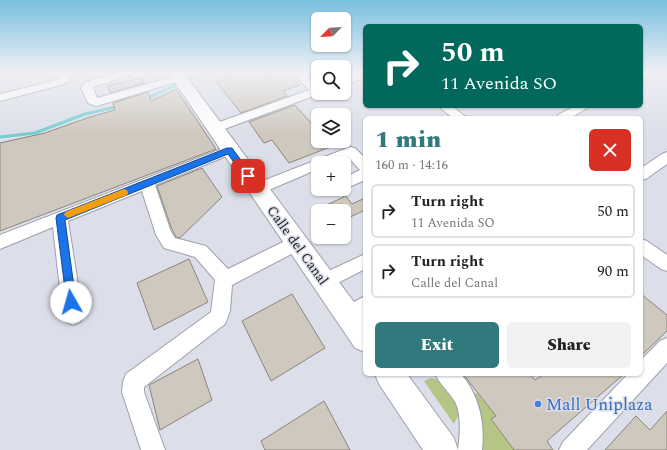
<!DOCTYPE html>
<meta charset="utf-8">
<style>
:root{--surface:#fff;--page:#f2f2f2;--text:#222;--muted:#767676;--line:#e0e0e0;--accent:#30797c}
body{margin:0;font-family:Spectral,serif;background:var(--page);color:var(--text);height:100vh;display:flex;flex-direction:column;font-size:15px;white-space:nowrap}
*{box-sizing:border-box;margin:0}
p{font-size:13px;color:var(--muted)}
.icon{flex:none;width:22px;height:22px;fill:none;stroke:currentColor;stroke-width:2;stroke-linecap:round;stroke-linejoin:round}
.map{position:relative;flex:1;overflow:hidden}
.details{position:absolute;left:363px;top:116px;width:280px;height:260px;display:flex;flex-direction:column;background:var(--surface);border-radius:6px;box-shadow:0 1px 3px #0004}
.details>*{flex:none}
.top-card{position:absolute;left:363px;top:24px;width:280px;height:84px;border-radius:6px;box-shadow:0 1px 3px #0004;background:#00695c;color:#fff;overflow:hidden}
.needle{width:26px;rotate:246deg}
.tools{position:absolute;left:311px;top:12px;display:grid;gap:8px}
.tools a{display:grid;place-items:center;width:40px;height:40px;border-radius:6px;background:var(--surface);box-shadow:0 1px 3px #0004;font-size:20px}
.pin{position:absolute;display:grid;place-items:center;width:34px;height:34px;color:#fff;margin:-17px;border-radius:8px;box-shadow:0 2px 6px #0006}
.me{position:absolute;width:44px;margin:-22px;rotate:353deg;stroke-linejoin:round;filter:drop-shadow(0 0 3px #0008)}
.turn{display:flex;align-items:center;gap:14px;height:84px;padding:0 12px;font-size:18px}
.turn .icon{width:52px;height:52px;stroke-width:2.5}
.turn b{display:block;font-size:28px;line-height:34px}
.round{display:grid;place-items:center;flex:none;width:42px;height:42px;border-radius:6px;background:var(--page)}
.overview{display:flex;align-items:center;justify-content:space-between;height:68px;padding:0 12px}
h1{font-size:24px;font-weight:800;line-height:30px;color:var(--accent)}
.button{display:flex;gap:8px;margin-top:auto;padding:8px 12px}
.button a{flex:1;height:46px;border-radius:6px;background:var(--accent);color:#fff;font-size:16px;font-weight:800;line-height:46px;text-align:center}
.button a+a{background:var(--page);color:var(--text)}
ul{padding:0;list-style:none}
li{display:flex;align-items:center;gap:12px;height:54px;margin:0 8px 6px;padding:0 4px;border:2px solid var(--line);border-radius:6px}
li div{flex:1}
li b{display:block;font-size:15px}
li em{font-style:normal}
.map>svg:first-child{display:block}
.green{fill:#b4c584}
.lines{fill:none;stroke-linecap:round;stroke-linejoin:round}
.stream{stroke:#71cfd1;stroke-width:3}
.building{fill:#cfc8be;stroke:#8b857c}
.minor-casing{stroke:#9ea0aa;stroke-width:2}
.highway-casing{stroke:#9ea0aa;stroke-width:2}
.minor{fill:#fff;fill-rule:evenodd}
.highway{fill:#fff;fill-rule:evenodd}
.route{fill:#1a73e8;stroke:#114b97}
.slow{fill:#f59e0b}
.shop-dot{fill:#3f7fe0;stroke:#dcdee9;stroke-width:1.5}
.labels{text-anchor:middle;stroke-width:3;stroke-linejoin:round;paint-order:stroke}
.street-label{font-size:14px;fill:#232428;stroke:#dcdee9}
.near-shop-label{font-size:17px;fill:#366cbe;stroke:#dcdee9;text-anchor:start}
</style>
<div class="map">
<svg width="667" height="450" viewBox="0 0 667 450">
<rect width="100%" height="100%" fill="#dcdee9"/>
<path class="green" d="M431 378 439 380 459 404V414L454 424 424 381Z
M477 393 496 416 491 419 514 450H482C485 433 475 415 469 398Z"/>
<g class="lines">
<path class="stream" d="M145 99 205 72
M0 137 35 133 85 114 120 106"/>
</g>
<path class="building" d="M234 72H253L259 78 277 72H287L300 85 283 91 287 96 241 113 216 82 227 79 224 76Z
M142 78 144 83 110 93 108 86Z
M176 89 216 149 0 231V143L45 133 90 117 115 110 113 103 148 92 151 101Z
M295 105 311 123 318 121V141H325L330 147 289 163 272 140 264 143 249 122Z
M202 168 222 197 180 238 176 237 171 227 157 186Z
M344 194 352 204 365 198V210L344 220V211H313L344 197Z
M189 259 208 302 154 330 137 283Z
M292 294 325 348 271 381 242 321Z
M641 294 667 315V331L641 356Z
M198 359 212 400 160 430 149 385Z
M463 374H530L535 380 544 374H624L547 441 553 450H514L491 419 496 416Z
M324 401 350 450H265L261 441Z
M667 411V450H605L636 416 650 430Z"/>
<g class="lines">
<defs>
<path id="minor" d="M64 72H75L69 81 61 85 0 101V94L53 81 61 77Z
M117 72H135L134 74 93 87 97 98 179 75 184 78 183 80 100 105 96 106 88 103 81 88 84 83Z
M292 72H304L318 87V93H322L219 131H211L209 128 211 125 309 90Z
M359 72H365V78L344 84V77Z
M641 72H652L645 78 641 79Z
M438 106H452L467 118H453Z
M575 106H590L571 118H556L558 115Z
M229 146 234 147 236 150 234 153 155 185 171 232 175 238 206 246 228 269 291 238 297 236 303 238 305 243 303 248 232 285 230 311 225 324 144 387V392L165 450H141L122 392 123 382 126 374 211 312 215 280 195 257 164 248 156 235 142 191 68 221 83 316 80 322 73 325 66 322 63 316 53 227 0 249V235Z
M350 147 355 148 365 158V180L344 189H343L344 178 360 170 348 157 334 163H318V169L262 193 257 194 252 193 250 189 252 185Z
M667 152V164L646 179 641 180V168L662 154Z
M322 189H339L337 193 332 194 324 193Z
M641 239 647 241 667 255V271L661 269 641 255Z
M365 254V269L324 290 318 288 315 282 318 276Z
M365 296V315L348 324 341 321 338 315 341 309Z
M667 338V363L587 450H559L563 442 628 374H641V360L660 341Z
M435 374H461C479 395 485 422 482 450H458C460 435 462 413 454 400 448 391 440 384 435 374Z"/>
<path id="highway" d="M168 72H183L365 317V352L355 348Z
M375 374H407L454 438 458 450H423L379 384Z"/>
</defs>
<use href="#minor" class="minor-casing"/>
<use href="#highway" class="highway-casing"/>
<use href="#minor" class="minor"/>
<use href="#highway" class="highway"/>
</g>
<linearGradient id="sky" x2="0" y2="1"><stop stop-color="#78bfdf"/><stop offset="0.53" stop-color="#eff0f5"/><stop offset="1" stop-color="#eff0f5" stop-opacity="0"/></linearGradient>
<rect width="667" height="135" fill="url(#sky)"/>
<path class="route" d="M227 148H232L251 174V178H245L228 154 65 220 76 302 75 305 71 307 67 305 56 218 57 215Z"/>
<path class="slow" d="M124 189 127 190 128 193 127 195 68 218 64 215 65 212Z"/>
<circle class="shop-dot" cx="538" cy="404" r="4"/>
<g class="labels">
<g class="street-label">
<text transform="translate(298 245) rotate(54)" y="5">Calle del Canal</text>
</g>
<g class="near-shop-label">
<text x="546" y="410">Mall Uniplaza</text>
</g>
</g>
</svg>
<div class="tools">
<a><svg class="needle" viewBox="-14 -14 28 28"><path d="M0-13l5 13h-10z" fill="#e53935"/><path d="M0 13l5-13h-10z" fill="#767676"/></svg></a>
<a><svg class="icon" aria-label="search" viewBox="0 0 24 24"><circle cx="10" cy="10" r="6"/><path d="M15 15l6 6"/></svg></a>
<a><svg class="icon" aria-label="layers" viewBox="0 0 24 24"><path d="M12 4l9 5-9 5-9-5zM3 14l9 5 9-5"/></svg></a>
<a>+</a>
<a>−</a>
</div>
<div class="pin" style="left:248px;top:176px;background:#d93025"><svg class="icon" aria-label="arrive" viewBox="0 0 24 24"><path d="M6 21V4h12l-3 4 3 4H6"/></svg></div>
<svg class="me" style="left:71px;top:302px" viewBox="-20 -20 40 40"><circle r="19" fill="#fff"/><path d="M0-13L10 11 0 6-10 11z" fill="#1a73e8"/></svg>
<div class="top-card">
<div class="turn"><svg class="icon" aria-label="right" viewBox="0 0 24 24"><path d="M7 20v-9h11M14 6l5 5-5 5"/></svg><div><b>50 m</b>11 Avenida SO</div></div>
</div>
<section class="details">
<div class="overview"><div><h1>1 min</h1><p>160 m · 14:16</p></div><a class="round" style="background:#d93025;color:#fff"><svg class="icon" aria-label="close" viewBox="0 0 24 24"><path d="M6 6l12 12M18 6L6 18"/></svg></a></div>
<ul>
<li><svg class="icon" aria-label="right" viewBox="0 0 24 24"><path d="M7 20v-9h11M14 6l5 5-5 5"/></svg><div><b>Turn right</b><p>11 Avenida SO</p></div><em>50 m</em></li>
<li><svg class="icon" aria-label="right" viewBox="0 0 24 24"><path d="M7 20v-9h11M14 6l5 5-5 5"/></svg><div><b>Turn right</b><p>Calle del Canal</p></div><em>90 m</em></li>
</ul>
<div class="button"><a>Exit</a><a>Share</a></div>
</section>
</div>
